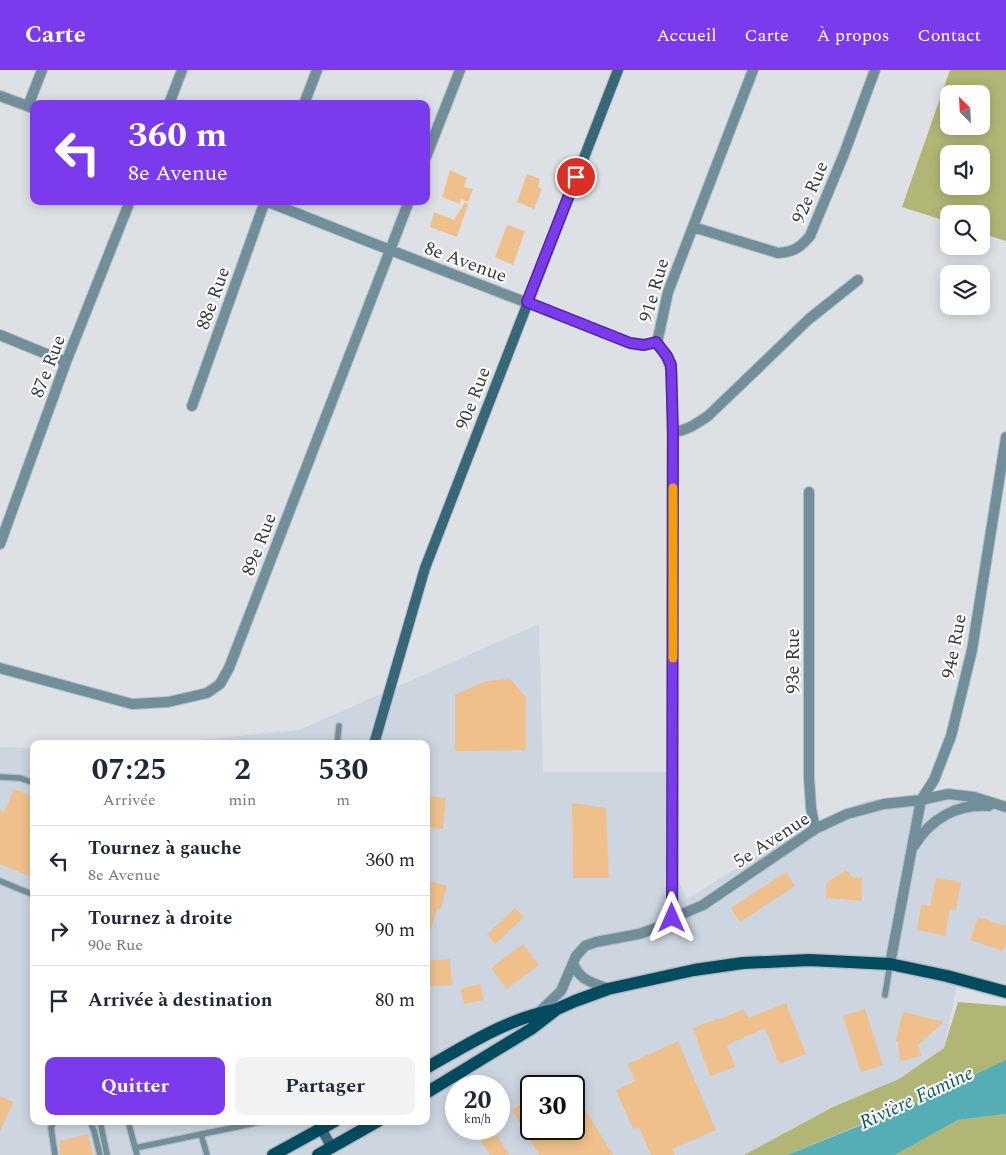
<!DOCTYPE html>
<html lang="fr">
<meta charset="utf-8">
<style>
:root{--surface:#fff;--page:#f2f2f3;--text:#1f2937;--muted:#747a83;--line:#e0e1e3;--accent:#7c3aed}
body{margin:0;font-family:Spectral,serif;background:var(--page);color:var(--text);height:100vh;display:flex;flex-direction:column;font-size:19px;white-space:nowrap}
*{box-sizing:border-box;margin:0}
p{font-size:16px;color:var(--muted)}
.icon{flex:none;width:28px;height:28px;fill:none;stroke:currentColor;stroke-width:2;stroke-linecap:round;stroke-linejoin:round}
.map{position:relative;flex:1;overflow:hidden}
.sheet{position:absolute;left:30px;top:670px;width:400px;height:385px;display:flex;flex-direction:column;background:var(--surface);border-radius:10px;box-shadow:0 2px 12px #0003}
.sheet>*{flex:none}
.top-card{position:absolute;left:30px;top:30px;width:400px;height:105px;border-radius:10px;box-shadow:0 2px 12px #0003;background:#7c3aed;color:#fff;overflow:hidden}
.needle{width:32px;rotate:336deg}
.controls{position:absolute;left:940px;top:15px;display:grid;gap:10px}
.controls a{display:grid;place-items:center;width:50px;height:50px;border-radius:10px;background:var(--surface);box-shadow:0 2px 12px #0003;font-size:25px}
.speed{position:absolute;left:445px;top:1005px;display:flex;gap:10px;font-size:25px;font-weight:700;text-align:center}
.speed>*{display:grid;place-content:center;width:65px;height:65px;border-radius:50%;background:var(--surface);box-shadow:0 2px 12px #0003;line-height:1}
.speed small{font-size:12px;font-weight:400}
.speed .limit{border:2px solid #111;border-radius:8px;background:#fff;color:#111}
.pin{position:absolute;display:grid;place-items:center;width:42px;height:42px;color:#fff;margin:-21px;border:2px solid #fff;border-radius:50%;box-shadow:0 1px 5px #0007}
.me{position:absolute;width:55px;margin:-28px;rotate:0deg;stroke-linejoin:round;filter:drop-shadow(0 0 4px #0008)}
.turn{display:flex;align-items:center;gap:18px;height:105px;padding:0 15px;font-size:22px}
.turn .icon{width:65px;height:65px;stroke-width:2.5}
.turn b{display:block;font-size:35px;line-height:42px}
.eta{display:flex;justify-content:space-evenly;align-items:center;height:85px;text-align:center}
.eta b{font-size:30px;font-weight:700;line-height:35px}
.primary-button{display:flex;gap:10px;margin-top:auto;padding:10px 15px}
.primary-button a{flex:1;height:58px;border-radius:10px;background:var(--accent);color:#fff;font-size:20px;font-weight:700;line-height:58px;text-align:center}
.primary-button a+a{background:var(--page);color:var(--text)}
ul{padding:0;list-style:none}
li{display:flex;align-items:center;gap:15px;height:70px;padding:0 15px;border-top:1px solid var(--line)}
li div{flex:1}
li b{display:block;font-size:19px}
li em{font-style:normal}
header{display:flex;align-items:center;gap:30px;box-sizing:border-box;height:70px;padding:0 25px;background:var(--accent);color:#fff}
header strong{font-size:24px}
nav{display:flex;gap:28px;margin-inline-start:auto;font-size:18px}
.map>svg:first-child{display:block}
.built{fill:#ccd5e0;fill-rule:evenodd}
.forest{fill:#b1b676;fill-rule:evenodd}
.water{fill:#55aeb6}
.building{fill:#efc08c}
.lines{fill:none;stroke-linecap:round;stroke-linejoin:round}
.lane-casing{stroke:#b9bdc1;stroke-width:8}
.street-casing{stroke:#b9bdc1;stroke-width:12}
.secondary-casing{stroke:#b9bdc1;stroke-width:12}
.primary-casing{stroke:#b9bdc1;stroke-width:15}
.lane{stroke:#718f9b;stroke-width:5.5}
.street{stroke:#718f9b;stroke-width:10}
.secondary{stroke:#386779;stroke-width:10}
.primary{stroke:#004b60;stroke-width:12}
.route-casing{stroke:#51269a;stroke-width:12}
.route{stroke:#7c3aed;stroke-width:9}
.slow{stroke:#f59e0b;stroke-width:9}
.labels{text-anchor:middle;stroke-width:4;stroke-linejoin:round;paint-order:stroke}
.street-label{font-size:19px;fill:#3a3c3e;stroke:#fff}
.water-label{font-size:20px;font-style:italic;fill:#0e5b62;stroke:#fff}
</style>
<header>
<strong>Carte</strong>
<nav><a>Accueil</a><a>Carte</a><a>À propos</a><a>Contact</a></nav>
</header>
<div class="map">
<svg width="1006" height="1085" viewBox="0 0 1006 1085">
<rect width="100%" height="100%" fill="#dde1e6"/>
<path class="built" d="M539 554 543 702H671V795L687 829 807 754 869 730 940 721 980 723 1006 737V913L959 905 944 978 899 1009 833 1037 744 1085H0V677L34 678V1051H426V674H160L299 660ZM456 1016H499V1059H456ZM531 1016H574V1059H531Z"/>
<path class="forest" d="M950 0H1006V171L981 163V144H949V152L902 137ZM949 24H981V56H949ZM949 84H981V116H949Z
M958 932 1006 936V993L916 1032 787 1085H744L833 1037 899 1009 944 978Z
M1006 1044V1085H895L958 1050Z"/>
<path class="water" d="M1006 990V1044L958 1050 895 1085H787L901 1039Z"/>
<path class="building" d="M450 100 467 108 464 117 473 119 468 132 461 129 460 134 442 127Z
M527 104 540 109 538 117 542 119 534 139 517 132Z
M465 132 468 134 457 167 430 157 434 142 454 150Z
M507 155 525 161 513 195 495 187Z
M510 609 526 627V680L455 681V625L486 611Z
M14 719 34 727V808L0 794V740L4 742Z
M426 726 446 728 443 759 426 757Z
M572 733 606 738 609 808H573Z
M846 800 853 808 862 807V831L826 828V813Z
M786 802 795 816 740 852 731 838Z
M936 808 961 812 956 840 950 839 945 866 917 860 921 835 930 836Z
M426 810 447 816 441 839 437 838 429 867H426Z
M515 838 524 847 495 874 487 864Z
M978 847 1006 856V873L1003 881 970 870Z
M523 874 539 895 507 919 491 898Z
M450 889 452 915 428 916 426 891Z
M480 914 484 930 464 934 461 920 466 917Z
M786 933 806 984 779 994 765 958 727 975 735 997 710 1006 693 958 717 949 718 950 744 939 748 948Z
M865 939 883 995 861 1002 843 946Z
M903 942 944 952 918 975 921 986 900 991 898 972 896 971Z
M678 971 716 1060 672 1079 675 1085H651L639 1057 633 1059 616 1020 635 1011 628 994Z
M564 1004 571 1016H543Z
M574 1021 613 1085H539L512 1040 531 1028V1059H574Z
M0 1026 13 1032 0 1062Z
M474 1059H493L509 1085H490Z
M88 1064 93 1085H60L59 1071Z"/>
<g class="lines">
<defs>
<path id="lane" d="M337 674 339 656
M0 707 20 708 34 713
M0 811 34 825
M885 925 890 894
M34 964V971
M54 1051 51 1058 55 1085
M90 1051 94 1061 100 1085
M100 1051 107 1085
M128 1051 137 1085
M201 1064 207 1085
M135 1078 265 1051"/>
<path id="street" d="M0 26 33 38
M169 34 182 0
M304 34 317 0
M28 36 42 0
M426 87 460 0
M266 131C387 180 509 225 630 273L644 275 657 273
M693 157 778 183C793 182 800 178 810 166L844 84 875 0
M0 265 66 292
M192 336 265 131
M673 362C687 361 697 353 708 346L809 249 858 210
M809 422V707L811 738 815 759
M0 474 66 292 130 131
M0 598 132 634 168 632 207 623 220 614 229 598 409 131
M914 776C930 749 958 733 989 736
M673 848 672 305C670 292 665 283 657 273L668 222 753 0
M573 893C580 911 592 912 608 919
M890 894 921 730 934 710 951 666 972 580 1006 367
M538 943 561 921 576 886 585 876 596 872 639 864 659 857 673 848 703 835 815 759 847 744 884 734 921 730 948 724 974 727 1006 737"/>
<path id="secondary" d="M374 674 425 498 618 0
M317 1051 332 1078"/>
<path id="primary" d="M426 998C467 975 508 948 555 940
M426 1023 531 959 557 939 575 931 608 919 694 900 743 893 809 890 890 894 947 906 1006 922
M273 1085 335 1051
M318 1085 378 1051"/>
</defs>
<use href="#lane" class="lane-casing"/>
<use href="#street" class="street-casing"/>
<use href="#secondary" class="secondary-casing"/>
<use href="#primary" class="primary-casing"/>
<use href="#lane" class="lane"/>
<use href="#street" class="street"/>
<use href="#secondary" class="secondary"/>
<use href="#primary" class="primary"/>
</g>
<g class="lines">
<defs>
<path id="route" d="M576 107 527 232 630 273 644 275 656 272 667 286 671 295 673 362 672 848"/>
</defs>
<use href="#route" class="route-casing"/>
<use href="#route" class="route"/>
<path class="slow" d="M673 418V588"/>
</g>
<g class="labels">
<g class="street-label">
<text transform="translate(809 122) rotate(-67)" y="7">92e Rue</text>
<text transform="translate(466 191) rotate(20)" y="7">8e Avenue</text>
<text transform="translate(653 220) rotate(-74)" y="7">91e Rue</text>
<text transform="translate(212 228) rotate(-70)" y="7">88e Rue</text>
<text transform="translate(47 296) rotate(-69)" y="7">87e Rue</text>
<text transform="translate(472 328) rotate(-69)" y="7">90e Rue</text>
<text transform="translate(258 474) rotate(-69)" y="7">89e Rue</text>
<text transform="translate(953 576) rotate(-79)" y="7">94e Rue</text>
<text transform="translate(792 591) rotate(-90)" y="7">93e Rue</text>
<text transform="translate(771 769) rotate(-33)" y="7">5e Avenue</text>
</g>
<g class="water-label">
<text transform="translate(916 1027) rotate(-25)" y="7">Rivière Famine</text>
</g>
</g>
</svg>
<div class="controls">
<a><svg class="needle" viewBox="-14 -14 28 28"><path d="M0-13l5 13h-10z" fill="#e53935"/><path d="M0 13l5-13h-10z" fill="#747a83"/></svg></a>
<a><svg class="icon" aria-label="sound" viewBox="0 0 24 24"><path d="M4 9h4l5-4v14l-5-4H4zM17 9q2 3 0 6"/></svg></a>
<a><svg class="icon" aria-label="search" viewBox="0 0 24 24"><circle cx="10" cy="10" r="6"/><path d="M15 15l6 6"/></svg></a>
<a><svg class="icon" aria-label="layers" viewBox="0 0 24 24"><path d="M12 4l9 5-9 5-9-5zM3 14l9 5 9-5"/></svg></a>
</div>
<div class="speed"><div>20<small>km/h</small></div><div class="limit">30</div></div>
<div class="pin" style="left:576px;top:107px;background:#d93025"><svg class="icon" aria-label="arrive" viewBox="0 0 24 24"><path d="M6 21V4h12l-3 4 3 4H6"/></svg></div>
<svg class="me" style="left:672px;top:848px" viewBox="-20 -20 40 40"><path d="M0-17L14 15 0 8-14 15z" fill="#7c3aed" stroke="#fff" stroke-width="4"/></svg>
<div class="top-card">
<div class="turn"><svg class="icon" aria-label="left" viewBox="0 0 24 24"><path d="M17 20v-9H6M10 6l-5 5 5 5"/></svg><div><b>360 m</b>8e Avenue</div></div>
</div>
<section class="sheet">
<div class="eta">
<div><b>07:25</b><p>Arrivée</p></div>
<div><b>2</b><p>min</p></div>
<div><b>530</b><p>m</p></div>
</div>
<ul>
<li><svg class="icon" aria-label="left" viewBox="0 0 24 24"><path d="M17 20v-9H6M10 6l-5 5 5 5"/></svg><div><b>Tournez à gauche</b><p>8e Avenue</p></div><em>360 m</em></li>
<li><svg class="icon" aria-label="right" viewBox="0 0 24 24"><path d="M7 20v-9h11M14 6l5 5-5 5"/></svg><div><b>Tournez à droite</b><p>90e Rue</p></div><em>90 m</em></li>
<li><svg class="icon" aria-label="arrive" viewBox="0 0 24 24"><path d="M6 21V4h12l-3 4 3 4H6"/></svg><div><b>Arrivée à destination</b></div><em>80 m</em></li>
</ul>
<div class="primary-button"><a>Quitter</a><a>Partager</a></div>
</section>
</div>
